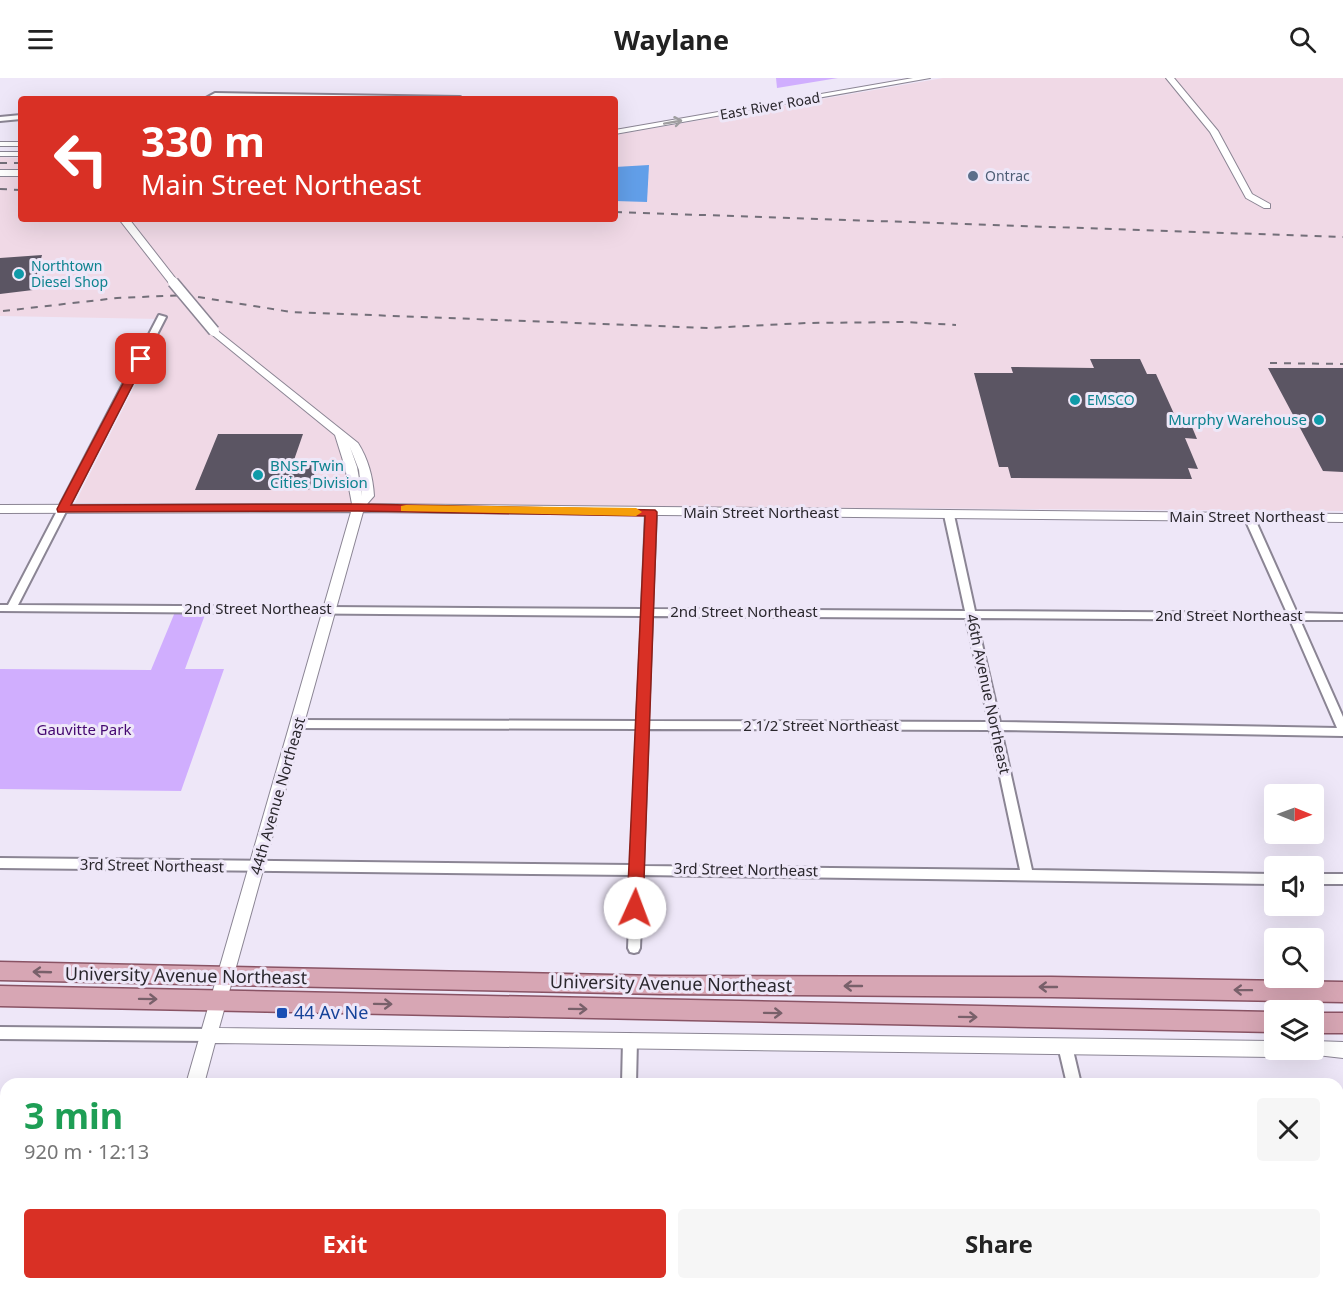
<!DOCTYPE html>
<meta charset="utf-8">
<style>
:root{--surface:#fff;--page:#f6f6f6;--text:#222;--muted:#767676;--accent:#d93025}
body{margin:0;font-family:"Noto Sans",sans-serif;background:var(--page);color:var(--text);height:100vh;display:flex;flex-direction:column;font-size:22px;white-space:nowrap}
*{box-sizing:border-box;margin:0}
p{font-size:20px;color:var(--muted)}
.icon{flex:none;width:33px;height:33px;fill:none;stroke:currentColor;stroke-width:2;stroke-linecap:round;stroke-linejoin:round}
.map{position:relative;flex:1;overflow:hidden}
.sheet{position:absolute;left:0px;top:1000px;width:1344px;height:212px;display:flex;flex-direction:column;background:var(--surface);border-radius:18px 18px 0 0;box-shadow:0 6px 24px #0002}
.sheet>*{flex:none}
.guide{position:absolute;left:18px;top:18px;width:600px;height:126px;border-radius:6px;box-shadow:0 6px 24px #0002;background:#d93025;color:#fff;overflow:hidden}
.needle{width:39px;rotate:91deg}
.controls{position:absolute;left:1264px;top:706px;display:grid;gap:12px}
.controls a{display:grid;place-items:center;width:60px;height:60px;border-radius:6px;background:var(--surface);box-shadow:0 6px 24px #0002;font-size:30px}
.pin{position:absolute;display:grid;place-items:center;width:51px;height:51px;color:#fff;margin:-26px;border-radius:12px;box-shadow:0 3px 9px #0006}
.me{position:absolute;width:66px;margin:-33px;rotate:2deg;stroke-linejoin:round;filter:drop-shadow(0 0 4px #0008)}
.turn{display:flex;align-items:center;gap:21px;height:126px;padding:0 24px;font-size:27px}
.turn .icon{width:78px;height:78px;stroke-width:2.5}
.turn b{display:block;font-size:42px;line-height:51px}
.round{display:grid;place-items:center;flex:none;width:63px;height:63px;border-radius:6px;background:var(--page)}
.headline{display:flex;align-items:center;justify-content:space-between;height:102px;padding:0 24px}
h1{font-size:36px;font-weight:700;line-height:45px;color:#1e9e55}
.cta{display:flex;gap:12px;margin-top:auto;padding:12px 24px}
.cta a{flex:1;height:69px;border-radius:6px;background:var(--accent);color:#fff;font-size:24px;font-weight:700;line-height:69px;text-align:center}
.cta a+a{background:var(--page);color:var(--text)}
header{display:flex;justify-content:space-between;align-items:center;height:78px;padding:0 24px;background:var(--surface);font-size:27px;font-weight:700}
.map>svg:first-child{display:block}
.industrial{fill:#f0d9e6}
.green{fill:#d0aefe}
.water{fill:#629fe9}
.building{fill:#5b5563}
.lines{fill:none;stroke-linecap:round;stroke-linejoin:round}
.minor-casing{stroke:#8b8594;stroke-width:4}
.tertiary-casing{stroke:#8b8594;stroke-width:2}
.primary-casing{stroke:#895364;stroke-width:3}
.minor{fill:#fff;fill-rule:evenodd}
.tertiary{fill:#fff;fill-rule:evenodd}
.primary{fill:#d7a6b4;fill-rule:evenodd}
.rail{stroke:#736f79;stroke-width:2;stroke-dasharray:7 7;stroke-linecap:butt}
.tertiary-bridge-far1-casing{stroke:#8b8594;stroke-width:10;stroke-linecap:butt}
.tertiary-bridge-casing{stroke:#8b8594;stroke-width:13;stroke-linecap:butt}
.tertiary-bridge-far1{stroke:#fff;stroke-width:8}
.tertiary-bridge{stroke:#fff;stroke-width:10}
.oneway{stroke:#9f9ea0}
.oneway2{stroke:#78606a}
.route{fill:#d93025;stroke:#8d1f18;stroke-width:1.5}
.slow{fill:#f59e0b}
.service-dot{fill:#5c6f8a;stroke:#eee7f8;stroke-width:2}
.culture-dot{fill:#0f9aa8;stroke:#eee7f8;stroke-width:2}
.transit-dot{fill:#1a4fb4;stroke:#eee7f8;stroke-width:2}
.labels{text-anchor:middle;stroke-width:6;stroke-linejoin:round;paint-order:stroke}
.far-street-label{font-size:14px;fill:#2a272d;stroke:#eee7f8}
.far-service-label{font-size:14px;fill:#4e5e75;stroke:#eee7f8;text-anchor:start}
.far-culture-label{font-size:14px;fill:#0d838f;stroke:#eee7f8;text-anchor:start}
.culture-label{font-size:15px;fill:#0d838f;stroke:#eee7f8;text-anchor:end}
.street-label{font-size:15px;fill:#2a272d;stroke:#eee7f8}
.park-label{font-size:15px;fill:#440770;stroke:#eee7f8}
.near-street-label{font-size:18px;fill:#2a272d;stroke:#eee7f8}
.near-transit-label{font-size:18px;fill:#164399;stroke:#eee7f8;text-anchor:start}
</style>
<header><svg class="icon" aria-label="menu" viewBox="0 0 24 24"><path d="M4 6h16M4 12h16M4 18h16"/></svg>Waylane<svg class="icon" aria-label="search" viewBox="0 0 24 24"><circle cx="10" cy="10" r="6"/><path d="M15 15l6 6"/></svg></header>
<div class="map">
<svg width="1343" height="1211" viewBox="0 0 1343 1211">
<rect width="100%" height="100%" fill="#eee7f8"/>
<path class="industrial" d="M943 0H1343V433L75 425 149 280 159 241 0 238V79L21 80V141H615V57Z"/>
<path class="green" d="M776 0H838L777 10Z
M175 534H206L185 591H224L181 713 0 711V591L151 592Z"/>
<path class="water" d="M649 87 647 124 615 123V89Z"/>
<path class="building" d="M42 177 33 212 0 216V180Z
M1090 281H1140L1147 296H1156L1180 349H1192L1197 361 1185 360 1198 391 1188 390 1192 401 1011 400 1008 389H999L974 295H1013L1011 289 1094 290Z
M1268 290H1343V394L1323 393Z
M218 356H303L294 382H319L309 412H195Z"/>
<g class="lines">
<defs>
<path id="minor" d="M215 15 460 19 463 21 216 19 212 21H204Z
M21 37V41L0 43V39Z
M159 237 166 239 18 527 642 531 646 434 651 431 656 434 652 531 965 533 944 437 949 434 954 437 975 533 1287 535 1244 439 1249 436 1254 439 1297 535 1343 536V542H1300L1343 639V658L1001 652 1032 792 1275 796V806L643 797 640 870 638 874 634 875 630 874 628 870 631 797 0 790V780L631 787 637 651 298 650 294 649 293 646 294 643 298 642 637 643 642 538 0 533V527H8ZM652 538 966 540 989 644 648 643ZM976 540 1290 542 1337 650 1000 644ZM648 651 990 652 1020 792 643 788Z
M1314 796H1343V806H1314Z
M0 949 210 951 215 953 217 957 215 961 210 963 0 961Z
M630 956 635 958 637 962 636 1006H622L623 962 625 958Z
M1065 962 1070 964 1072 968 1081 1006H1067L1058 968 1060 964Z
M0 1164H6V1178H0Z
M1338 1183 1343 1184V1200L1338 1199Z
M614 1206H630V1211H614Z
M1109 1206H1125L1126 1211H1110Z"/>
<path id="tertiary" d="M913 0H930L615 56V52Z
M1166 0H1174L1218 53 1252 116 1270 126V130H1264L1246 120 1210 54Z
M0 64H21V68H0Z
M0 74H21V78H0Z
M0 92H21V98H0Z
M214 250 358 365C368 381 373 399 374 418L367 426 1343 436V444L363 434 219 950 1275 963V972H1283L1281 976 1275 979 215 965 204 1006H186L351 434 0 435V427L352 426 345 389 335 357 210 255 209 253ZM350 369 359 392 362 418 357 389Z
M1314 963 1343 964V980L1308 976 1306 972H1314Z
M126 1206H146L145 1211H125Z"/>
<path id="primary" d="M0 884 660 898 1051 899 1343 904V924L1051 919 660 916 0 902Z
M0 908 1275 934V954L0 928Z
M1314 935H1343V955H1314Z"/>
</defs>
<use href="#minor" class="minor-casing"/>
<use href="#tertiary" class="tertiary-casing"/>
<use href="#primary" class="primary-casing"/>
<use href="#minor" class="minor"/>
<use href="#tertiary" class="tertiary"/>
<use href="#primary" class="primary"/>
<path class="rail" d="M0 85H21
M0 111 21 112
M615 134 1343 159
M3 233 117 220 186 217 291 234 708 250 806 245 906 244 956 247
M1270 285 1343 286"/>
<defs>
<path id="tertiary-bridge-far1" d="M124 141 174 205"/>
<path id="tertiary-bridge" d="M173 204 214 253"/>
</defs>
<use href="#tertiary-bridge-far1" class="tertiary-bridge-far1-casing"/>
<use href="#tertiary-bridge" class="tertiary-bridge-casing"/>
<use href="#tertiary-bridge-far1" class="tertiary-bridge-far1"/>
<use href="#tertiary-bridge" class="tertiary-bridge"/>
</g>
<defs><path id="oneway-shaft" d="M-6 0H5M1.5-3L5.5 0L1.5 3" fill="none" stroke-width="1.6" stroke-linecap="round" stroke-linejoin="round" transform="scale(1.5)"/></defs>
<use class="oneway" href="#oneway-shaft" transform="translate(673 44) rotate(-10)"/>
<g class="oneway2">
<use href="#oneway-shaft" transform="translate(42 894) rotate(-178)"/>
<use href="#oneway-shaft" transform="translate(853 908) rotate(-180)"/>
<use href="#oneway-shaft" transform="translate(1048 909) rotate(-180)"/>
<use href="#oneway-shaft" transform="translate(1243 912) rotate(-179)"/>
<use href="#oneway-shaft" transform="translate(148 921) rotate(1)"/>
<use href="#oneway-shaft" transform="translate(383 926) rotate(1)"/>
<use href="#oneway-shaft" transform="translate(578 931) rotate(1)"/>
<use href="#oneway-shaft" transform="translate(773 935) rotate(1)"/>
<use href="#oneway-shaft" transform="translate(968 939) rotate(1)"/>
</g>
<path class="route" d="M141 278 146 281 71 427 358 426 655 432 657 434 643 830 641 835 635 837 629 835 627 830 645 438 358 433 58 434 57 431 136 281Z"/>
<path class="slow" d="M406 427 636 430 642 434 636 438 401 433V428Z"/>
<circle class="service-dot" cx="973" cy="98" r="6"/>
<g class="culture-dot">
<circle cx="19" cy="196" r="6"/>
<circle cx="1075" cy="322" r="6"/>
<circle cx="1319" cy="342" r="6"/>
<circle cx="258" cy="397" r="6"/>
</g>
<rect class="transit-dot" x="276" y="929" width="12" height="12" rx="3"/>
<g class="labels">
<g class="far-street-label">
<text transform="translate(770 28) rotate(-10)" y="5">East River Road</text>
</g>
<g class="far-service-label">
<text x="985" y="103">Ontrac</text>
</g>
<g class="far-culture-label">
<text x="31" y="193">Northtown<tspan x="31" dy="16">Diesel Shop</tspan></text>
<text x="1087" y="327">EMSCO</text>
</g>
<g class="culture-label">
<text x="1307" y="347">Murphy Warehouse</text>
<text x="270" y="393" text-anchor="start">BNSF Twin<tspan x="270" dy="17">Cities Division</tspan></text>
</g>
<g class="street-label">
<text x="761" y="440">Main Street Northeast</text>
<text x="1247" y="444">Main Street Northeast</text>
<text x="258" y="536">2nd Street Northeast</text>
<text x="744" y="539">2nd Street Northeast</text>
<text x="1229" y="543">2nd Street Northeast</text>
<text transform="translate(988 616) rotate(78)" y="5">46th Avenue Northeast</text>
<text x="821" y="653">2 1/2 Street Northeast</text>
<text transform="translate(278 718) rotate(-74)" y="5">44th Avenue Northeast</text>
<text transform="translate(152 788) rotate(1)" y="5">3rd Street Northeast</text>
<text transform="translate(746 792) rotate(1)" y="5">3rd Street Northeast</text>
</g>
<g class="park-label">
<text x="84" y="657">Gauvitte Park</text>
</g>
<g class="near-street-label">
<text transform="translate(186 898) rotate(1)" y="6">University Avenue Northeast</text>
<text transform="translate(671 906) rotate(1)" y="6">University Avenue Northeast</text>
</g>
<g class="near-transit-label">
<text x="294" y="941">44 Av Ne</text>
</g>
</g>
</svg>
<div class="controls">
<a><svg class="needle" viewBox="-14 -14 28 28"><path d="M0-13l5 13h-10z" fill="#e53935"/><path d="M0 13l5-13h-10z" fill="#767676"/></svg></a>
<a><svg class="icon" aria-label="sound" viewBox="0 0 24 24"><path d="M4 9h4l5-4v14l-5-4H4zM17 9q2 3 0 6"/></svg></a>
<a><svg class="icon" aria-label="search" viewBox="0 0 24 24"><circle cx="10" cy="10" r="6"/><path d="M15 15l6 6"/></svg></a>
<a><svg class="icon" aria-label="layers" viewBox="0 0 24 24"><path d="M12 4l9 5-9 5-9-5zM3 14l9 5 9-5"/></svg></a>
</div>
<div class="pin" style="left:141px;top:281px;background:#d93025"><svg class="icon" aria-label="arrive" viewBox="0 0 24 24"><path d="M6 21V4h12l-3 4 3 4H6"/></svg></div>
<svg class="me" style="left:635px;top:830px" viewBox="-20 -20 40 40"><circle r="19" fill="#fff"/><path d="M0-13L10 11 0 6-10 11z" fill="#d93025"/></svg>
<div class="guide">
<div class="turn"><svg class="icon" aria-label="left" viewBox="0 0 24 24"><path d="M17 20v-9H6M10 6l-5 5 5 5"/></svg><div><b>330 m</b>Main Street Northeast</div></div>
</div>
<section class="sheet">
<div class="headline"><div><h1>3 min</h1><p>920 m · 12:13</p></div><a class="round"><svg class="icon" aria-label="close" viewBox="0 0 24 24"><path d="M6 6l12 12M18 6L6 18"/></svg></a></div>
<div class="cta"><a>Exit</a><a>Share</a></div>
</section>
</div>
